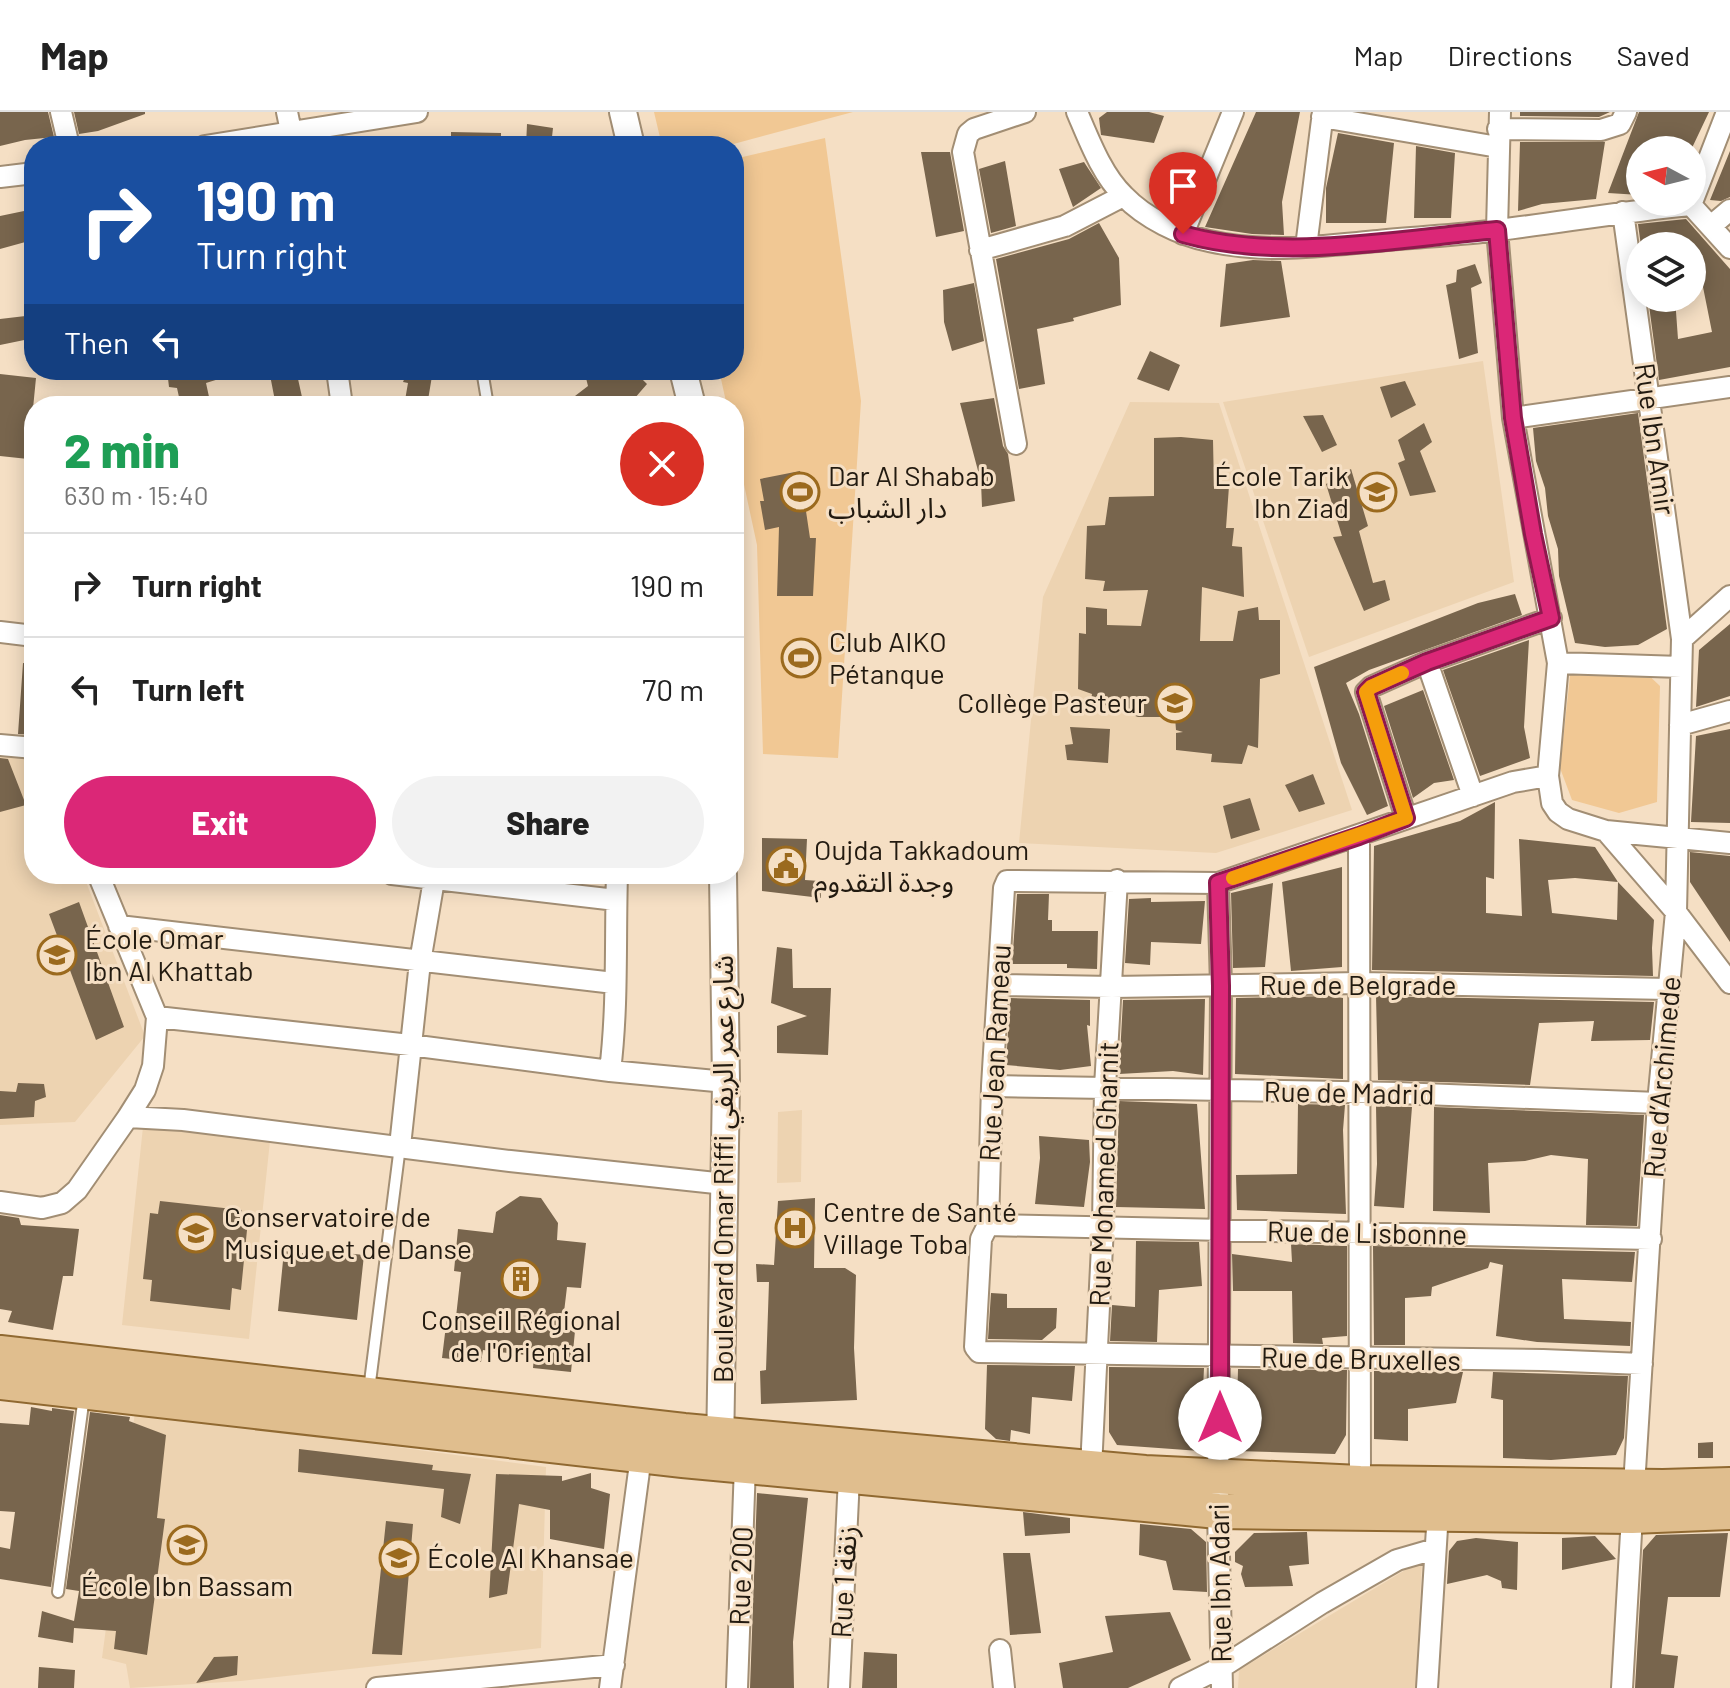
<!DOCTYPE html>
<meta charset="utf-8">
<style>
:root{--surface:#fff;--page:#f2f2f2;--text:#222;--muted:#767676;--line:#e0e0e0;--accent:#db2777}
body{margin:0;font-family:Barlow,"Noto Sans Arabic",sans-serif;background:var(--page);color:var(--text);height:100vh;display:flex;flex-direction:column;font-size:30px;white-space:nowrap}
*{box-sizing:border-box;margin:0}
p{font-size:26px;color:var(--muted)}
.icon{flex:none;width:44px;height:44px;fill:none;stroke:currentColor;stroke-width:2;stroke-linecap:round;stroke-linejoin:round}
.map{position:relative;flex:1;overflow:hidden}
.panel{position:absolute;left:24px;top:284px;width:720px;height:488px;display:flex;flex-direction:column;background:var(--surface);border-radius:32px;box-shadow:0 4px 20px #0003}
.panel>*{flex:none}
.banner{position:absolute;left:24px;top:24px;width:720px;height:244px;border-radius:32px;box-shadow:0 4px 20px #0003;background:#1a4fa0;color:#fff;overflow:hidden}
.needle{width:52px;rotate:277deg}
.fabs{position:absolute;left:1626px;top:24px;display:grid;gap:16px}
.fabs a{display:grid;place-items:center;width:80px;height:80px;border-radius:50%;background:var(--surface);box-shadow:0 4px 20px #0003;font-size:40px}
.pin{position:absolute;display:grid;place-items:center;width:68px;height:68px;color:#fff;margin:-82px -34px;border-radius:50% 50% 50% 0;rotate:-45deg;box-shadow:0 0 8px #0007}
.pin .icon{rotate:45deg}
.me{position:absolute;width:88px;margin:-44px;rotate:0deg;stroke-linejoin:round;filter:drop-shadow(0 0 6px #0008)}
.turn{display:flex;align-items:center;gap:28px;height:168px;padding:0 40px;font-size:36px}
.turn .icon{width:104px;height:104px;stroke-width:2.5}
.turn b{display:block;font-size:56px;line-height:68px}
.then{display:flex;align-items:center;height:76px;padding:0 40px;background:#0003;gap:16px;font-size:30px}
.round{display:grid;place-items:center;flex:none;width:84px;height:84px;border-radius:42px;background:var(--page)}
.head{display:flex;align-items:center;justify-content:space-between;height:136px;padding:0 40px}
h1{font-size:48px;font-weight:800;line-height:60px;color:#1e9e55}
.cta{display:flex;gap:16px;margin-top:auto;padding:16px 40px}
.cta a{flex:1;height:92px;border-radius:48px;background:var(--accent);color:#fff;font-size:32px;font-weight:800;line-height:92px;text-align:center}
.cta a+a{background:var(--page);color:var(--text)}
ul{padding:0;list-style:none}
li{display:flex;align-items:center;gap:24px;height:104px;padding:0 40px;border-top:2px solid var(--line)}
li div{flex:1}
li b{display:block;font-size:30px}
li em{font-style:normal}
header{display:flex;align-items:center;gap:48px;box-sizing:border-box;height:112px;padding:0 40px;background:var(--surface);border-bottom:2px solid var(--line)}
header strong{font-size:38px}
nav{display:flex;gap:44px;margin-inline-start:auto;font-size:28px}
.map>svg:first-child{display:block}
.built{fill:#edd3b1}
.green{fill:#f1c894}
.building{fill:#78654d;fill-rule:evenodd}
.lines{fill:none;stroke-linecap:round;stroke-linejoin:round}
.service-casing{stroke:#a28e74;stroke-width:14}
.minor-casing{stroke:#a28e74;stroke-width:24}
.tertiary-casing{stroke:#a28e74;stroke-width:30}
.primary-casing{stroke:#906931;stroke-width:38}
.service{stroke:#fff;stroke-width:10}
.minor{stroke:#fff;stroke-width:20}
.tertiary{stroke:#fff;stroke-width:26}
.primary{stroke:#e0be8e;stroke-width:34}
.route-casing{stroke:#8e194d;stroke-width:20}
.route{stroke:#db2777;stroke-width:14}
.slow{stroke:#f59e0b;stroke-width:14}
.labels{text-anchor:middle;stroke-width:6;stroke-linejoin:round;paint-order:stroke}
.street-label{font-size:28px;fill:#221a10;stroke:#f5dfc4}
.poi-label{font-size:28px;fill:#221a10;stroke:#f5dfc4;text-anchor:start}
</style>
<header>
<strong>Map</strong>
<nav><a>Map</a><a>Directions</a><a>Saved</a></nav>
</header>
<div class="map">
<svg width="1730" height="1576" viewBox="0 0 1730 1576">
<rect width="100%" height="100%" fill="#f5dfc4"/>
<path class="built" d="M1483 249 1514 470 1309 545 1223 290Z
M1130 290 1219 291 1352 698 1216 741 1019 731 1043 485Z
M0 641 34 643V762H83L145 924 75 1010 0 1013Z
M802 998 801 1070 777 1071 778 1000Z
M143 1015 270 1029 249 1227 122 1213Z
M135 1300 546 1355 541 1536 241 1569 130 1576 126 1552 102 1546Z
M1422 1448 1416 1576H1238L1239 1558Z"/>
<path class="green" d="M654 0H853L726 34H662Z
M825 26 861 289 838 646 763 642 757 433 734 326V294H727L719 258H734V47Z
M1571 555 1642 557 1660 574 1657 690 1619 701 1572 688 1560 656Z"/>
<path class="building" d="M0 0H48L54 25 25 28 0 34Z
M74 0H145V2L98 19 79 22Z
M1107 0H1149L1164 4 1154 31 1101 23 1099 6Z
M1256 0H1300L1282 90 1284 123 1252 122 1205 115Z
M1520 0H1610L1599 5 1520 4Z
M1639 0H1709L1691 38H1640V83L1608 81Z
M527 12 553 16 551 34H526Z
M451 20 501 21V34H451Z
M1338 21 1394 31 1386 111H1326V76Z
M1520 30H1605L1596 87 1542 92 1518 99Z
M1416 34 1455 41 1451 106H1414Z
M1730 39V85L1721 89 1710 88Z
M921 40H950L964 119 936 125Z
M1005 49 1016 114 991 121 979 57Z
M1084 50 1101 76 1073 95 1059 57Z
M24 99 29 129 0 137V104Z
M1686 107 1730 157V255L1659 268 1648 186H1675L1678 227 1712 220 1696 140H1692V134H1641L1638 112Z
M1099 111 1119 146 1121 193 1073 206 1074 209 1037 217 1045 272 1019 277 996 147 1069 127Z
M1253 148 1281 149 1290 205 1220 215 1226 152Z
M1475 152 1482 171 1471 176 1478 241 1459 247 1446 173 1456 170 1457 158Z
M974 171 984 229 952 239 944 210 943 178Z
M34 203V226L0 233V207Z
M1150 239 1180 253 1169 279 1137 267Z
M167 258H237L238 261 206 271 211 294H181L177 276 169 275Z
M269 258H296L304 294H276Z
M408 258H433L427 294H404L408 271 403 270Z
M584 258 622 260 633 258 647 272 628 294H562L588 274Z
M0 262 36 266 28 347 0 344Z
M1405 269 1416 293 1391 306 1380 275Z
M994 286 1003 334 1008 342 1015 389 982 395 981 370 960 291Z
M1638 301 1667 517 1638 533 1605 535 1575 531 1559 464 1558 437 1548 404 1545 376 1536 349 1533 316Z
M1323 303 1337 333 1322 340 1303 304Z
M1424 311 1432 330 1420 339 1436 380 1410 384 1398 351 1405 348 1398 328Z
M1181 325 1213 328 1214 377 1229 374 1226 416H1234L1232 434 1242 435 1244 485 1202 475 1200 529H1233L1238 499 1258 495 1259 508H1280V562L1260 567 1258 636 1248 633 1242 652 1211 650 1212 642 1176 638V621L1183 620 1176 618 1175 605H1138L1091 588 1092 582 1078 577 1079 521 1086 522V495L1107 497V513L1141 514 1148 478 1103 479 1105 469 1085 467 1087 414 1105 413 1109 385 1154 384V326Z
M1351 357 1368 414 1359 419 1373 471 1385 468 1390 488 1364 499 1333 425 1342 424 1326 372Z
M800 359 810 426H816L813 484H777L779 415 765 418 760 389H764L760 367Z
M1515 482 1522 503 1369 558 1346 571 1359 602 1388 694 1367 703 1341 651 1314 555 1478 491Z
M1730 512V584L1696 595 1699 538Z
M1529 528 1524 615 1530 646 1480 664 1443 558Z
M23 551 34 552V623L18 622Z
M1423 578 1454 668 1434 671 1413 686 1384 594Z
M1070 615 1110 617 1108 651 1067 648 1065 633 1073 632Z
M1730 617V711L1691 710 1696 624Z
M0 646 8 647 26 693 0 700Z
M1313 662 1325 692 1299 700 1285 673Z
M1250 686 1260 718 1231 727 1223 694Z
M1495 690 1494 767 1486 765V801L1522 804 1519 727 1595 735 1618 770 1654 808 1652 836 1653 864 1372 858 1374 734 1460 709ZM1575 766 1618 770 1617 808 1552 801 1548 768Z
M762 726 807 727 805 768 820 769 821 786 762 779Z
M1690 740 1730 744V830L1690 770Z
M1342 755V855L1291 859 1282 770Z
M1273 771 1265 855 1233 856 1231 781Z
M1017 782H1049L1048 808H1052V819H1098L1097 857 1067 856V852H1012Z
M1151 786V790L1205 789 1201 832 1151 830 1150 853 1125 851 1129 787Z
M79 790 124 915 96 928 49 802Z
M777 835 792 837 793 876H831L828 943 777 941V914L807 904 771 891Z
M1330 884 1343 886V967L1235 962 1236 886Z
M1376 884 1654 890 1650 928 1591 929 1594 909 1539 911 1530 973 1378 968Z
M1010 886 1090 888V914L1087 913 1091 954 1060 958 1006 953Z
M1205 887 1203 963 1173 959 1119 962 1123 888Z
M18 971 44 972 46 985 35 989 34 1005 0 1007V979L16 980Z
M1119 989 1197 992 1205 1097 1116 1095Z
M1298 992 1345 993 1343 1018 1346 1102 1237 1098 1236 1063 1297 1062Z
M1376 994 1412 995 1404 1096 1374 1094 1377 1052Z
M1434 995 1644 1003 1637 1114 1586 1113 1588 1047 1551 1043 1525 1049 1488 1051 1490 1101 1433 1099Z
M1039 1024 1089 1028 1090 1050 1084 1095 1035 1092 1040 1046Z
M520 1084 541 1086 558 1111 557 1128 586 1131 581 1176 567 1175 562 1217 575 1219 571 1260 533 1256 534 1244 483 1238 481 1250 442 1246 447 1205H456L461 1160 454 1159 458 1117 493 1121 496 1100Z
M815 1086 814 1156H845L856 1163 854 1236 857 1288 761 1292 760 1259 766 1258 769 1170H757L756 1152 774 1153 778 1089Z
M160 1089 242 1098 241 1108H248L241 1178 232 1176 230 1198 150 1189 152 1168 143 1167 150 1101 158 1102Z
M0 1103 19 1106 21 1113 79 1117 73 1164H63L53 1218 8 1210 12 1199 0 1197Z
M1136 1129 1199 1130 1202 1174 1159 1178 1157 1230 1110 1229 1112 1193 1135 1195Z
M1291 1132 1347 1134V1224L1322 1226 1323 1232 1293 1231 1292 1179H1233L1232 1142 1292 1150Z
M1373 1134 1635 1140 1632 1170 1562 1167 1564 1207 1631 1210 1630 1234 1537 1230 1496 1224 1503 1153 1490 1150 1488 1156 1432 1175 1431 1184 1405 1186V1233H1374Z
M284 1139 326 1144V1139L364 1143 357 1208 278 1199Z
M991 1181 1007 1182V1196H1057L1056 1216 1042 1228 988 1227Z
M987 1253 1075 1254 1072 1289 1032 1285 1030 1322 1011 1318 1010 1329 996 1327 985 1317Z
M1109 1255 1204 1256 1200 1339 1117 1333 1109 1320Z
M1238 1257 1347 1258 1346 1323 1335 1342 1236 1339Z
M1374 1259 1463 1260 1456 1291 1408 1297V1329L1374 1327Z
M1493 1260 1628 1264 1624 1326 1616 1343 1551 1348 1503 1346V1288L1491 1286Z
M31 1295 52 1299V1296L74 1299 51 1475 0 1467V1435L10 1437 15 1400 0 1399V1311L29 1313Z
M90 1300 130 1305 129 1309 166 1323 157 1406 165 1407 147 1543 114 1537 116 1519 74 1516 73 1531 38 1525 42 1499 74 1509 79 1479 66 1477Z
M1713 1330V1346H1698V1331Z
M299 1337 433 1353 432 1358 471 1362 460 1412 441 1405 444 1377 298 1360Z
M591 1361V1376L610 1382 604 1437 550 1427V1398L519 1392 507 1482 489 1486 496 1362 562 1364V1369Z
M757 1381 808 1386 793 1530 794 1576H750Z
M1023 1400 1070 1406V1421L1025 1424Z
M386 1409 413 1412 402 1543 372 1542Z
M1140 1412 1191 1417 1206 1430 1207 1480 1173 1478 1166 1449 1139 1443Z
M1307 1420 1309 1452 1289 1454 1293 1474 1245 1475 1241 1462 1243 1454 1235 1450V1440L1254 1421Z
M1728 1421 1720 1485H1668L1661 1542 1678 1544 1674 1576H1635L1643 1438 1656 1423Z
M1595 1424 1616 1447 1562 1458V1426Z
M1476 1426 1518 1430 1517 1478 1502 1476 1501 1469 1487 1463 1447 1472 1449 1439 1457 1429Z
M1003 1441H1030L1041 1521 1010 1523Z
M1170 1500 1191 1548 1128 1576H1063L1059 1551 1113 1540 1105 1504Z
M864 1540 897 1542V1576H862Z
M238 1544 237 1563 196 1571 214 1545Z
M39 1555 75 1558 74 1576H38Z"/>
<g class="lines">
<defs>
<path id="service" d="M482 258 488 294
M369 1278 400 1034
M58 1480 84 1284"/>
<path id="minor" d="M61 0 69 34
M287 0 294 34
M1077 0C1089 28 1102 63 1124 84 1145 106 1180 123 1209 129 1265 142 1322 134 1378 129 1418 125 1459 123 1499 118 1563 110 1627 99 1691 93
M1500 0 1497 118 1513 306 1558 551 1548 664 1552 691 1558 700 1568 707 1606 719 1730 731
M1322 5 1498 35
M1498 17 1601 18 1620 12 1626 0
M205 34 417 0
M0 65 34 61
M1691 93 1727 0
M1691 93 1730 136
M1623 100 1682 527 1676 800 1658 991 1634 1374
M1711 114 1730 98
M1183 122 1233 0
M1306 135 1323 0
M980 138 1065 114 1123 84
M337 258 342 294
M1513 306 1730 275
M1016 332 963 40 968 22 974 17 1025 0
M0 520 34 524
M1682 527 1730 484
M1427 550 1473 684
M1558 551 1681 555
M1680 613 1730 599
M0 633 34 636
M1406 706 1366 580 1371 575 1427 550 1551 506
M1606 719 1676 800 1730 871
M1359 724 1360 1371
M392 762 616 788
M1218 771 1221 874 1218 1399 1222 1576
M119 814 614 871
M999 873 1112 875 1361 871 1669 877
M157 905 410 933 610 959 726 970
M610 959C618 894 615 828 617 762
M992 974 1398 981 1658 991
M128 1005 183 1008 510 1049 725 1072
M400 1034 420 850 435 762
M0 1090 42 1096 62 1091 77 1078 128 1005 145 978 153 954 157 905 98 762
M988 1113 992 974 1004 776 1007 769 1218 771 1513 670 1548 664
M988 1113 981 1127 975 1235 979 1240 1543 1248 1642 1252
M988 1113 1651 1127
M1091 1356 1103 1114 1105 975 1117 768
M1000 1538 1004 1576
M377 1576 614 1553
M610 1576 641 1344
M737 1576 745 1353
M839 1576 849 1365
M1180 1576 1222 1555 1322 1491 1397 1448 1435 1437
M1427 1576 1438 1400
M1622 1576 1632 1404"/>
<path id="tertiary" d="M623 0 631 34
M683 258 692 294
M720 1339 726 970 723 762"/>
<path id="primary" d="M0 1241 684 1319 1145 1361 1360 1371 1663 1375 1730 1373
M0 1270 683 1348 1218 1399 1632 1404 1730 1400"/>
</defs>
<use href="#service" class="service-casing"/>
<use href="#minor" class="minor-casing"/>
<use href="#tertiary" class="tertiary-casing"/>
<use href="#primary" class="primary-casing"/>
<use href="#service" class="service"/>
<use href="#minor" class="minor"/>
<use href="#tertiary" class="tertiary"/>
<use href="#primary" class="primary"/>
</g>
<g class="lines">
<defs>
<path id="route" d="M1183 122C1280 150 1397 127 1497 118L1513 306 1533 422 1551 506 1427 550 1371 575 1366 580 1406 706 1359 724 1218 771 1221 874 1220 1306"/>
</defs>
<use href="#route" class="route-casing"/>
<use href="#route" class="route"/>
<path class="slow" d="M1233 766 1406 706 1366 580 1371 575 1402 561"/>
</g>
<defs>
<symbol id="stadium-ring" viewBox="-11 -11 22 22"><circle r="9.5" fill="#f5dfc4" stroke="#9b6a1e" stroke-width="1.5"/><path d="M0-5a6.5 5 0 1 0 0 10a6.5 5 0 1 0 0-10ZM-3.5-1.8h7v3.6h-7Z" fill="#9b6a1e"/></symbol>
<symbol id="school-ring" viewBox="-11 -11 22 22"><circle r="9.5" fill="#f5dfc4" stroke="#9b6a1e" stroke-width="1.5"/><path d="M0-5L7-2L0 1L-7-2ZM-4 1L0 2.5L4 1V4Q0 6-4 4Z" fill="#9b6a1e"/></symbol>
<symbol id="civic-ring" viewBox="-11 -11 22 22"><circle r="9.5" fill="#f5dfc4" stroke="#9b6a1e" stroke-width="1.5"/><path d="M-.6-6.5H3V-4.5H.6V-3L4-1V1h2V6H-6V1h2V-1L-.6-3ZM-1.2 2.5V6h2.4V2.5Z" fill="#9b6a1e"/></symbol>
<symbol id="hospital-ring" viewBox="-11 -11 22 22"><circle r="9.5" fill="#f5dfc4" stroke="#9b6a1e" stroke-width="1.5"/><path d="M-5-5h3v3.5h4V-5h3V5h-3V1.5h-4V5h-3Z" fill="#9b6a1e"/></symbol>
<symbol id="building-ring" viewBox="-11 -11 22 22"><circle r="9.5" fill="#f5dfc4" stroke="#9b6a1e" stroke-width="1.5"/><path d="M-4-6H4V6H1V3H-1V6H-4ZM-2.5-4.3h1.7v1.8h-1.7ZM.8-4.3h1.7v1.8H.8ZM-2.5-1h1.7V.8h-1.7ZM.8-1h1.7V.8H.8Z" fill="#9b6a1e"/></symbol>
</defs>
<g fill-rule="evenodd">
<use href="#stadium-ring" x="778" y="358" width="44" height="44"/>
<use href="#school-ring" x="1355" y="358" width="44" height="44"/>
<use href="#stadium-ring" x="779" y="524" width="44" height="44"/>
<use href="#school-ring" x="1153" y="569" width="44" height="44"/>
<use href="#civic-ring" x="764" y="732" width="44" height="44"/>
<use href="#school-ring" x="35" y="821" width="44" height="44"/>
<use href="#hospital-ring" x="773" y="1094" width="44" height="44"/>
<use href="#school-ring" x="174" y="1099" width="44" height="44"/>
<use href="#building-ring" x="499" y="1145" width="44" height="44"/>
<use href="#school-ring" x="165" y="1411" width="44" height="44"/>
<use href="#school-ring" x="377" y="1424" width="44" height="44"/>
</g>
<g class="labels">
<g class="street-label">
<text transform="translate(1655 327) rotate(82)" y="10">Rue Ibn Amir</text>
<text x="1358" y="883">Rue de Belgrade</text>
<text transform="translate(995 941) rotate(-87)" y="10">Rue Jean Rameau</text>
<text transform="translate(1662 965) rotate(-85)" y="10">Rue d’Archimede</text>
<text transform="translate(1349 981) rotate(1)" y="10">Rue de Madrid</text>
<text transform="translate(723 1057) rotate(-90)" y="10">Boulevard Omar Riffi شارع عمر الريفي</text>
<text transform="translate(1104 1062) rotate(-88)" y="10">Rue Mohamed Gharnit</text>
<text transform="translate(1367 1121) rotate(1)" y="10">Rue de Lisbonne</text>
<text transform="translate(1361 1247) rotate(1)" y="10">Rue de Bruxelles</text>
<text transform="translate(741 1464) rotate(-88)" y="10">Rue 200</text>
<text transform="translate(844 1470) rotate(-87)" y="10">Rue 1 زنقة</text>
<text transform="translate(1220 1471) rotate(-91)" y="10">Rue Ibn Adari</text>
</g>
<g class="poi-label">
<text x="828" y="374">Dar Al Shabab<tspan x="828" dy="32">دار الشباب</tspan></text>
<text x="1349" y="374" text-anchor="end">École Tarik<tspan x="1349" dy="32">Ibn Ziad</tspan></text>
<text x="829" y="540">Club AIKO<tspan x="829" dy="32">Pétanque</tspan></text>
<text x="1147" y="601" text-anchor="end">Collège Pasteur</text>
<text x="814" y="748">Oujda Takkadoum<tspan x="814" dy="32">وجدة التقدوم</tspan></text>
<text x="85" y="837">École Omar<tspan x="85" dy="32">Ibn Al Khattab</tspan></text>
<text x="823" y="1110">Centre de Santé<tspan x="823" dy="32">Village Toba</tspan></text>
<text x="224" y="1115">Conservatoire de<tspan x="224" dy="32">Musique et de Danse</tspan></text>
<text x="521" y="1218" text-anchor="middle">Conseil Régional<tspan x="521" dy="32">de l'Oriental</tspan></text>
<text x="427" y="1456">École Al Khansae</text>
<text x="187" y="1484" text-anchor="middle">École Ibn Bassam</text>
</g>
</g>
</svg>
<div class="fabs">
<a><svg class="needle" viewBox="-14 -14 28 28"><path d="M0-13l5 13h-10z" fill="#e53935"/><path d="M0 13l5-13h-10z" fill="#767676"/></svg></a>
<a><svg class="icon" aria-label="layers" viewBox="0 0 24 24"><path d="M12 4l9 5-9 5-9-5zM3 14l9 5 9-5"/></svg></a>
</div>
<div class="pin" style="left:1183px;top:122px;background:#d93025"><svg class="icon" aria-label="arrive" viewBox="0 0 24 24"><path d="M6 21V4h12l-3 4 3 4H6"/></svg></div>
<svg class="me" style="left:1220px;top:1306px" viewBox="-20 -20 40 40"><circle r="19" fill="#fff"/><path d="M0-13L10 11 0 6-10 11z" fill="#db2777"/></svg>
<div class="banner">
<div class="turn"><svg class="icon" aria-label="right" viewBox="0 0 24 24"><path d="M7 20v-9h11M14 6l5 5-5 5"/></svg><div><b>190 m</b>Turn right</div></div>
<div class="then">Then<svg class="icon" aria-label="left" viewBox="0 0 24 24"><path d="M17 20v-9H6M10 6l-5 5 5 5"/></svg></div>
</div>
<section class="panel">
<div class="head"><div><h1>2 min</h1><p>630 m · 15:40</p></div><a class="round" style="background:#d93025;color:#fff"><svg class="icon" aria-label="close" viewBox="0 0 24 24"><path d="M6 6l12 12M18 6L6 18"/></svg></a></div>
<ul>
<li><svg class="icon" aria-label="right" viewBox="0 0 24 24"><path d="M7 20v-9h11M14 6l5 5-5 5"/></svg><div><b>Turn right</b></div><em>190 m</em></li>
<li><svg class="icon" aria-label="left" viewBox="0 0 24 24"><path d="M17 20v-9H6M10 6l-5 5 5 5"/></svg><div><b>Turn left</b></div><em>70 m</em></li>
</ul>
<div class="cta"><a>Exit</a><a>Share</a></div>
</section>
</div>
